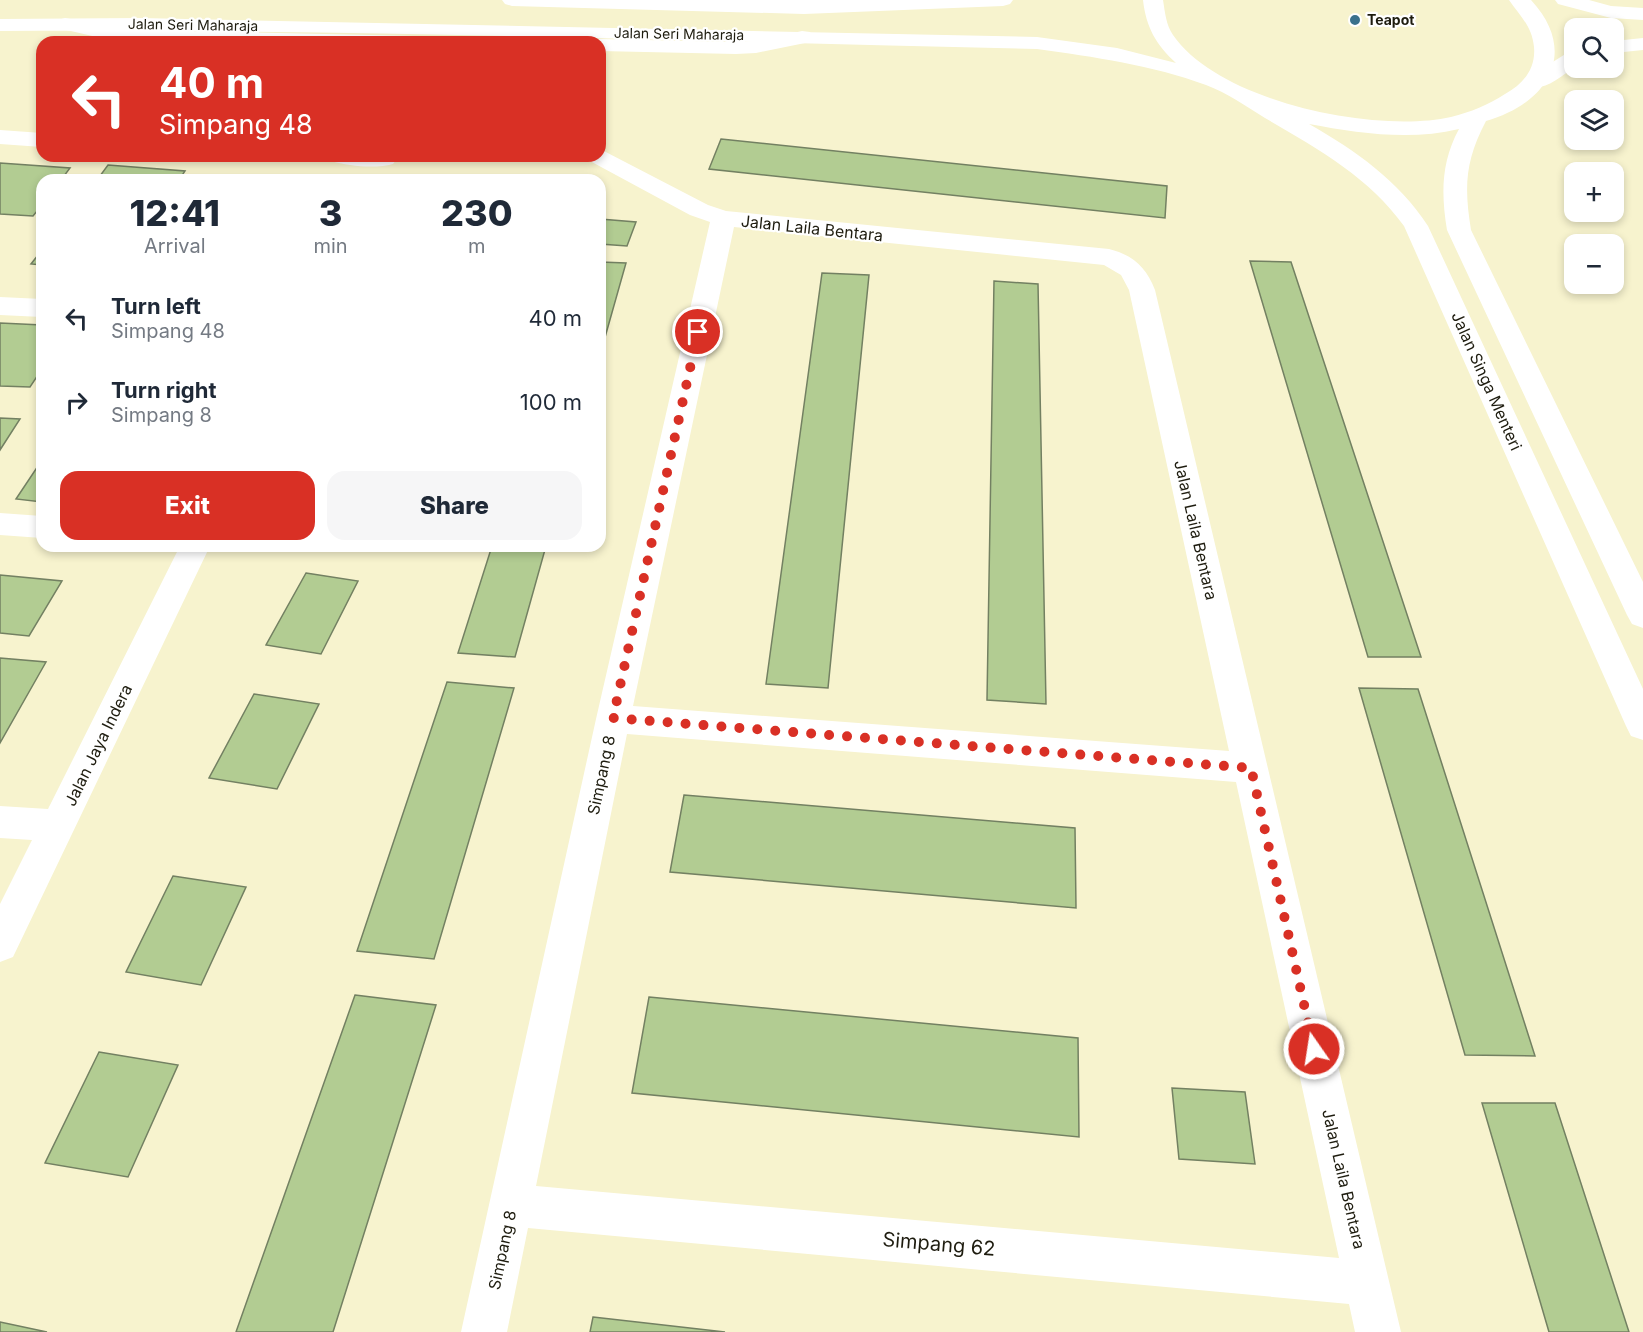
<!DOCTYPE html>
<meta charset="utf-8">
<style>
:root{--surface:#fff;--page:#f6f6f7;--text:#1f2937;--muted:#747a83;--accent:#d93025}
body{margin:0;font-family:Inter,sans-serif;background:var(--page);color:var(--text);height:100vh;display:flex;flex-direction:column;font-size:22px;white-space:nowrap}
*{box-sizing:border-box;margin:0}
p{font-size:20px;color:var(--muted)}
.icon{flex:none;width:33px;height:33px;fill:none;stroke:currentColor;stroke-width:2;stroke-linecap:round;stroke-linejoin:round}
.map{position:relative;flex:1;overflow:hidden}
.details{position:absolute;left:36px;top:174px;width:570px;height:378px;display:flex;flex-direction:column;background:var(--surface);border-radius:18px;box-shadow:0 3px 9px #0003}
.details>*{flex:none}
.guide{position:absolute;left:36px;top:36px;width:570px;height:126px;border-radius:18px;box-shadow:0 3px 9px #0003;background:#d93025;color:#fff;overflow:hidden}
.tools{position:absolute;left:1564px;top:18px;display:grid;gap:12px}
.tools a{display:grid;place-items:center;width:60px;height:60px;border-radius:12px;background:var(--surface);box-shadow:0 3px 9px #0003;font-size:30px}
.pin{position:absolute;display:grid;place-items:center;width:51px;height:51px;color:#fff;margin:-26px;border:3px solid #fff;border-radius:50%;box-shadow:0 2px 6px #0007}
.me{position:absolute;width:66px;margin:-33px;rotate:347deg;stroke-linejoin:round;filter:drop-shadow(0 0 4px #0008)}
.turn{display:flex;align-items:center;gap:21px;height:126px;padding:0 24px;font-size:27px}
.turn .icon{width:78px;height:78px;stroke-width:2.5}
.turn b{display:block;font-size:42px;line-height:51px}
.eta{display:flex;justify-content:space-evenly;align-items:center;height:102px;text-align:center}
.eta b{font-size:36px;font-weight:800;line-height:42px}
.action{display:flex;gap:12px;margin-top:auto;padding:12px 24px}
.action a{flex:1;height:69px;border-radius:18px;background:var(--accent);color:#fff;font-size:24px;font-weight:800;line-height:69px;text-align:center}
.action a+a{background:var(--page);color:var(--text)}
ul{padding:0;list-style:none}
li{display:flex;align-items:center;gap:18px;height:84px;padding:0 24px}
li div{flex:1}
li b{display:block;font-size:22px}
li em{font-style:normal}
.map>svg:first-child{display:block}
.building{fill:#b2cc92;stroke:#738062;stroke-width:1.5}
.lines{fill:none;stroke-linecap:round;stroke-linejoin:round}
.street{fill:#fff;fill-rule:evenodd}
.secondary{fill:#fff;fill-rule:evenodd}
.primary{fill:#fff;fill-rule:evenodd}
.route{stroke:#d93025;stroke-width:10;stroke-dasharray:0 18}
.poi-dot{fill:#3a718c;stroke:#fff;stroke-width:2}
.labels{text-anchor:middle;stroke-width:4.5;stroke-linejoin:round;paint-order:stroke}
.far-poi-label{font-size:14px;font-weight:bold;fill:#1e1c0f;stroke:#fff;text-anchor:start}
.far-street-label{font-size:14px;fill:#1e1c0f;stroke:#fff}
.street-label{font-size:16px;fill:#1e1c0f;stroke:#fff}
.near-street-label{font-size:20px;fill:#1e1c0f;stroke:#fff}
</style>
<div class="map">
<svg width="1643" height="1332" viewBox="0 0 1643 1332">
<rect width="100%" height="100%" fill="#f7f3ce"/>
<path class="building" d="M721 139 1167 186 1165 218 709 169Z
M0 163 70 168 61 180H42V205L33 216 0 214Z
M108 165 185 171 179 180H97Z
M231 175 298 180H227Z
M600 219 636 222 627 246 600 244Z
M42 250V265L31 264Z
M1250 261 1291 262 1421 657H1368Z
M600 262 626 263 600 355Z
M822 273 869 275 828 688 766 684Z
M994 281 1038 284 1046 704 987 700Z
M0 323 42 325V369L30 387 0 386Z
M0 418 20 419 0 450Z
M42 460V502L16 499Z
M492 546H546L515 657 458 653Z
M306 573 358 581 321 654 266 645Z
M0 575 62 581 29 636 0 633Z
M0 658 46 662 0 743Z
M447 682 514 688 434 959 357 951Z
M1359 688 1418 689 1535 1056 1465 1055Z
M254 694 319 704 277 789 209 778Z
M684 795 1075 828 1076 908 670 872Z
M173 876 246 887 201 985 126 972Z
M355 995 436 1005 333 1332H236Z
M649 997 1078 1038 1079 1137 632 1093Z
M99 1052 178 1065 128 1177 45 1163Z
M1172 1088 1245 1092 1255 1164 1179 1159Z
M1482 1103H1555L1629 1332H1549Z
M593 1317 725 1332H590Z
M0 1322 47 1332H0Z"/>
<g class="lines">
<path class="street" d="M65 18 134 30 416 36 424 37 427 42H131L101 38 58 28 54 24 58 20Z
M802 31 810 32 813 37 810 42 756 53 736 54 600 51V42H591L600 39 736 42 756 41Z
M468 36H525L533 37 536 42H457L460 37Z
M0 130 42 133V147L0 144Z
M600 149 708 205 726 211 1109 249C1133 255 1146 267 1155 290L1401 1332H1355L1349 1304 528 1228 507 1332H461L596 719 710 222 690 215 590 161 586 156H600ZM734 227 1104 265 1121 275 1129 290 1229 751 633 706ZM627 734 1236 782 1339 1258 536 1186Z
M327 156H395L397 159 393 164C375 169 349 166 331 161Z
M0 297 42 299V317L0 315Z
M0 513 42 516V538L0 535Z
M180 546H210L13 957 0 962V904L32 840 0 838V806L48 809Z"/>
<path class="secondary" d="M1555 0H1589L1611 6 1643 8V20L1611 18 1558 4Z
M1643 38V50L1614 53V41Z
M1575 51V67C1561 76 1546 91 1529 87L1526 82 1529 77 1567 53Z"/>
<path class="primary" d="M502 0H1013L1010 4 1003 6 804 14 512 6 505 4Z
M1143 0H1163C1165 12 1166 25 1173 35 1219 102 1376 134 1451 117 1471 112 1488 105 1505 94 1523 84 1536 69 1534 47 1532 26 1520 16 1509 0H1531C1580 53 1547 104 1486 121 1465 161 1464 187 1471 230L1643 582V628L1632 624 1627 615 1447 230C1441 194 1441 162 1459 129 1410 141 1357 133 1309 124 1356 151 1398 180 1428 226L1643 689V740L1631 736 1626 726 1404 226C1369 177 1317 148 1265 118 1246 106 1227 93 1206 85 1152 65 1094 57 1037 49 691 41 346 29 0 31V19L140 18 1037 37 1117 48 1176 63C1156 45 1146 27 1143 0Z"/>
</g>
<g class="lines">
<path class="route" d="M698 332 613 718 1251 768 1314 1049"/>
</g>
<circle class="poi-dot" cx="1355" cy="20" r="6"/>
<g class="labels">
<g class="far-poi-label">
<text x="1367" y="25">Teapot</text>
</g>
<g class="far-street-label">
<text transform="translate(193 25) rotate(1)" y="5">Jalan Seri Maharaja</text>
<text transform="translate(679 34) rotate(1)" y="5">Jalan Seri Maharaja</text>
</g>
<g class="street-label">
<text transform="translate(812 228) rotate(6)" y="6">Jalan Laila Bentara</text>
<text transform="translate(1487 381) rotate(66)" y="6">Jalan Singa Menteri</text>
<text transform="translate(1196 530) rotate(77)" y="6">Jalan Laila Bentara</text>
<text transform="translate(98 745) rotate(-64)" y="6">Jalan Jaya Indera</text>
<text transform="translate(601 775) rotate(-78)" y="6">Simpang 8</text>
<text transform="translate(1344 1179) rotate(77)" y="6">Jalan Laila Bentara</text>
<text transform="translate(502 1250) rotate(-78)" y="6">Simpang 8</text>
</g>
<g class="near-street-label">
<text transform="translate(939 1244) rotate(5)" y="7">Simpang 62</text>
</g>
</g>
</svg>
<div class="tools">
<a><svg class="icon" aria-label="search" viewBox="0 0 24 24"><circle cx="10" cy="10" r="6"/><path d="M15 15l6 6"/></svg></a>
<a><svg class="icon" aria-label="layers" viewBox="0 0 24 24"><path d="M12 4l9 5-9 5-9-5zM3 14l9 5 9-5"/></svg></a>
<a>+</a>
<a>−</a>
</div>
<div class="pin" style="left:698px;top:332px;background:#d93025"><svg class="icon" aria-label="arrive" viewBox="0 0 24 24"><path d="M6 21V4h12l-3 4 3 4H6"/></svg></div>
<svg class="me" style="left:1314px;top:1049px" viewBox="-20 -20 40 40"><circle r="17" fill="#d93025" stroke="#fff" stroke-width="3"/><path d="M0-11L8 9 0 5-8 9z" fill="#fff"/></svg>
<div class="guide">
<div class="turn"><svg class="icon" aria-label="left" viewBox="0 0 24 24"><path d="M17 20v-9H6M10 6l-5 5 5 5"/></svg><div><b>40 m</b>Simpang 48</div></div>
</div>
<section class="details">
<div class="eta">
<div><b>12:41</b><p>Arrival</p></div>
<div><b>3</b><p>min</p></div>
<div><b>230</b><p>m</p></div>
</div>
<ul>
<li><svg class="icon" aria-label="left" viewBox="0 0 24 24"><path d="M17 20v-9H6M10 6l-5 5 5 5"/></svg><div><b>Turn left</b><p>Simpang 48</p></div><em>40 m</em></li>
<li><svg class="icon" aria-label="right" viewBox="0 0 24 24"><path d="M7 20v-9h11M14 6l5 5-5 5"/></svg><div><b>Turn right</b><p>Simpang 8</p></div><em>100 m</em></li>
</ul>
<div class="action"><a>Exit</a><a>Share</a></div>
</section>
</div>
